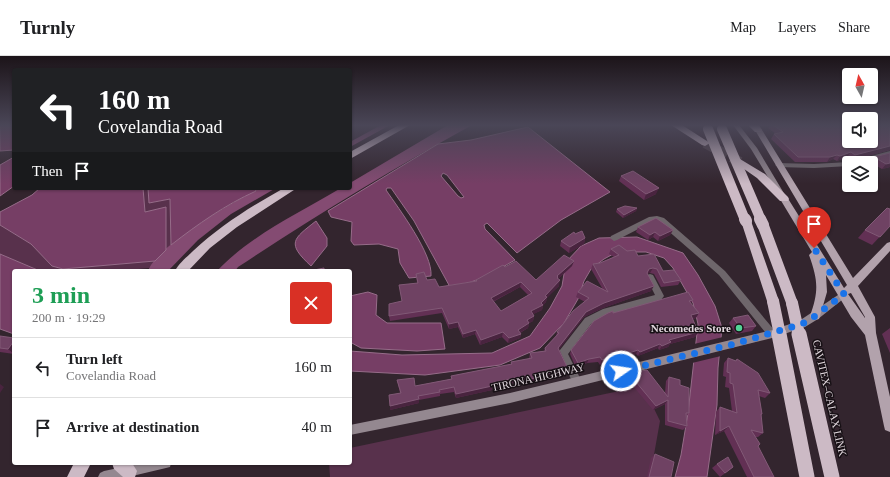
<!DOCTYPE html>
<meta charset="utf-8">
<style>
:root{--surface:#fff;--page:#f2f2f2;--text:#202124;--muted:#757577;--line:#e0e0e0}
body{margin:0;font-family:"Times New Roman",serif;background:var(--page);color:var(--text);height:100vh;display:flex;flex-direction:column;font-size:15px;white-space:nowrap}
*{box-sizing:border-box;margin:0}
p{font-size:13px;color:var(--muted)}
.icon{flex:none;width:22px;height:22px;fill:none;stroke:currentColor;stroke-width:2;stroke-linecap:round;stroke-linejoin:round}
.map{position:relative;flex:1;overflow:hidden}
.panel{position:absolute;left:12px;top:213px;width:340px;height:196px;display:flex;flex-direction:column;background:var(--surface);border-radius:4px;box-shadow:0 1px 3px #0004}
.panel>*{flex:none}
.guide{position:absolute;left:12px;top:12px;width:340px;height:122px;border-radius:4px;box-shadow:0 1px 3px #0004;background:#202124;color:#fff;overflow:hidden}
.needle{width:26px;rotate:352deg}
.fabs{position:absolute;left:842px;top:12px;display:grid;gap:8px}
.fabs a{display:grid;place-items:center;width:36px;height:36px;border-radius:4px;background:var(--surface);box-shadow:0 1px 3px #0004;font-size:20px}
.pin{position:absolute;display:grid;place-items:center;width:34px;height:34px;color:#fff;margin:-41px -17px;border-radius:50% 50% 50% 0;rotate:-45deg;box-shadow:0 0 4px #0007}
.pin .icon{rotate:45deg}
.me{position:absolute;width:44px;margin:-22px;rotate:77deg;stroke-linejoin:round;filter:drop-shadow(0 0 3px #0008)}
.turn{display:flex;align-items:center;gap:14px;height:84px;padding:0 20px;font-size:18px}
.turn .icon{width:52px;height:52px;stroke-width:2.5}
.turn b{display:block;font-size:28px;line-height:34px}
.then{display:flex;align-items:center;height:38px;padding:0 20px;background:#0003;gap:8px;font-size:15px}
.round{display:grid;place-items:center;flex:none;width:42px;height:42px;border-radius:4px;background:var(--page)}
.head{display:flex;align-items:center;justify-content:space-between;height:68px;padding:0 20px}
h1{font-size:24px;font-weight:700;line-height:30px;color:#1e9e55}
ul{padding:0;list-style:none}
li{display:flex;align-items:center;gap:12px;height:60px;padding:0 20px;border-top:1px solid var(--line)}
li div{flex:1}
li b{display:block;font-size:15px}
li em{font-style:normal}
header{display:flex;align-items:center;gap:24px;box-sizing:border-box;height:56px;padding:0 20px;background:var(--surface);border-bottom:1px solid var(--line)}
header strong{font-size:19px}
nav{display:flex;gap:22px;margin-inline-start:auto;font-size:14px}
.map>svg:first-child{display:block}
.green{fill:#58314c}
.forest{fill:#844b72}
.water{fill:#763e65;stroke:#966c89;fill-rule:evenodd}
.pier{fill:#33252e}
.lines{fill:none;stroke-linecap:round;stroke-linejoin:round}
.motorway-tunnel{stroke:#4d4048;stroke-width:10;stroke-dasharray:10 5;stroke-linecap:butt}
.minor{fill:#6e666b;fill-rule:evenodd}
.secondary{fill:#948890;fill-rule:evenodd}
.primary{fill:#b2a2ac;fill-rule:evenodd}
.motorway{fill:#ccbac5;fill-rule:evenodd}
.motorway-bridge-far2{stroke:#ccbac5;stroke-width:10}
.motorway-bridge-far1{stroke:#ccbac5;stroke-width:12}
.motorway-bridge{stroke:#ccbac5;stroke-width:15}
.wall{fill:#623054;fill-rule:evenodd}
.shaded-wall{fill:#49243f}
.building{fill:#6f4263;stroke:#815976;fill-rule:evenodd}
.route{stroke:#1a73e8;stroke-width:7;stroke-dasharray:0 12.6}
.poi-dot{fill:#53d397;stroke:#171015;stroke-width:1.5}
.labels{text-anchor:middle;stroke-width:3;stroke-linejoin:round;paint-order:stroke}
.poi-label{font-size:11px;font-weight:bold;fill:#e1d7dd;stroke:#171015;text-anchor:end}
.street-label{font-size:11px;fill:#e1d7dd;stroke:#171015}
</style>
<header>
<strong>Turnly</strong>
<nav><a>Map</a><a>Layers</a><a>Share</a></nav>
</header>
<div class="map">
<svg width="890" height="421" viewBox="0 0 890 421">
<rect width="100%" height="100%" fill="#33252e"/>
<path class="green" d="M143 132H148L150 147 170 143 171 189 166 194V152L145 156Z
M0 169 31 188 52 210 63 213 155 205 149 212 119 215H40L0 198Z
M643 330 660 365 650 421H330L329 407H350V392Z"/>
<path class="forest" d="M381 69H390L350 91V86Z
M448 69H472C392 113 314 161 238 211L235 215H217C251 179 299 157 341 132H350V127Z
M261 132H276L231 158 198 184 168 215H148C157 189 235 144 261 132Z"/>
<path class="water" d="M0 69H14V94L0 95Z
M528 71 610 136 561 164 517 197 487 167 484 169 485 173 515 204C494 216 474 228 450 231L414 165 391 132H387L386 134C399 153 433 198 431 220L409 222 400 207 398 193 379 188 354 189 351 185 352 166 331 161 328 155 438 88 471 84ZM443 117 447 119 464 141 461 142 458 140 441 120Z
M14 101V130L0 140V109Z
M40 132H143L145 156 166 151V194L155 205 63 213 52 210 31 188 0 169V156L32 139Z
M148 132H255L256 135C225 149 198 168 171 189L170 143 149 147Z
M316 165 327 182V190L311 210C286 187 293 183 316 165Z
M637 181 683 197 698 219 715 250 722 272 718 312 717 349 707 421H675L681 399 688 357 698 268 693 247 673 212 664 202 646 196H617L604 203 591 213 584 225 578 243 564 267 540 292 500 309 425 319 350 315V295L402 299 492 297 530 280 550 252 562 230 566 206 581 190 599 182Z
M0 198 40 215H14V278L0 273Z
M368 236 377 239 376 259 387 267H441L445 293 417 295 361 292 350 286V240Z"/>
<path class="pier" d="M723 281 721 300 692 307 694 288Z"/>
<g class="lines">
<path class="motorway-tunnel" d="M705 87 740 106"/>
<path class="minor" d="M890 95V99L859 107H849V110L814 112 778 111 775 109 778 107 814 108 849 106Z
M657 160 664 162 725 215 775 275 776 278 775 281 772 282 769 281 719 219 658 166 654 165 617 184 614 185 610 182 611 180 649 161Z
M650 218 653 219 663 238 664 240 661 244 658 245 605 260 591 268 568 298 582 326 580 329 577 330 574 329 558 297 560 294 585 262 603 253 655 239 646 221 647 219Z"/>
<path class="secondary" d="M733 69H739L757 92 785 139 784 141H780L751 93Z
M844 235 847 236 848 238 847 240 818 263 805 271 772 282 510 347 350 379V369L510 337 772 274 799 265Z
M142 407H171L170 411 166 412 128 421H98L100 417 104 415Z"/>
<path class="primary" d="M752 69H759L853 222 887 187 890 186V195L858 230 875 261 876 277 890 341V376L885 374 884 370 865 279 851 261 826 219 827 236 820 260 819 263 815 264 811 263 810 260C819 235 818 224 809 199L812 196 780 143 781 141H787L844 232 847 229ZM851 237 865 261V262L848 238Z"/>
<path class="motorway" d="M399 69H410L350 103V96Z
M671 69H682L710 87 705 90 702 89Z
M748 69H758L762 74 761 76H755Z
M740 103 765 118 788 141 789 143 788 145H780L757 122 737 108 735 106 737 104Z
M284 132H297L237 171 210 192 188 215H175C179 207 187 201 193 195 221 169 252 150 284 132Z
M746 161 750 162 751 165 779 245 778 249 773 250 768 249 767 245 741 165 742 162Z
M763 165 767 166 769 169 798 247 797 251 792 252 787 251 786 247 757 169 759 166Z
M74 407H91L84 421H67Z
M112 407H132L137 415 135 421H123L114 413Z"/>
<path class="motorway-bridge-far2" d="M708 73 745 164
M722 73 761 164"/>
<path class="motorway-bridge-far1" d="M745 163 746 165
M760 163 763 169
M773 245 780 279
M792 247 799 279"/>
<path class="motorway-bridge" d="M779 278 807 421
M799 278 832 421"/>
</g>
<path class="wall" d="M768 69H890V94L852 104 847 101 837 105 833 103 827 106H795L771 83 774 78H776L768 72 770 70Z
M890 97V111L882 113 870 106 874 101Z
M621 120 656 138 644 144 619 125Z
M637 152 636 155 623 162 616 156 617 153Z
M890 170 872 189 858 182 865 174Z
M638 171 673 174 670 179 658 185 653 181 648 184 636 176Z
M575 178 585 182 584 188 569 197 560 190 561 185Z
M611 193 627 195 638 200 663 215 681 224 678 229 661 231 654 218 650 217H647L651 235 603 252 584 261 559 293 568 313 567 318 545 322 544 324 529 327 528 323 492 331V334L456 342 454 336 440 338V340L419 344V347L390 354V350L400 337 397 324 415 330 451 323V320L511 308V306L529 303 530 297 544 295 545 292 556 280 557 276 585 246 576 241 578 236 602 232 591 213 593 208 600 207 614 201 609 198Z
M572 210 558 223 559 230 547 241 546 246 543 249 542 254 533 258 534 260 533 265 529 267 528 272 520 277 521 278 520 282 508 287 502 281 480 289 475 278 463 282 458 271 449 273 442 257 390 265 389 260 417 227 416 218 439 231 476 225V224L505 211 536 224ZM520 231 528 239 501 255 493 246Z
M693 244 691 247 696 262 693 263 698 276 695 281 670 288 668 291 659 294 658 292 638 300 636 298 627 301 626 300 600 309 598 306 587 307 576 312 570 298 571 294 613 257Z
M733 262 756 270 752 275 736 278 729 267Z
M890 272V297L882 278Z
M0 280 14 285V298L0 296Z
M728 302 736 305 737 303 770 337 765 342 759 340 762 358 761 360 763 377 758 381H755L758 390 774 421H747L724 375 715 379 716 356 720 351 732 355 729 332 725 331 726 321 723 320 724 307Z
M635 316 665 337 666 325 669 321 680 329 689 357 686 361 687 370 683 374 665 369V348L653 354 633 330 636 326 633 321Z
M655 398 671 421H647L651 402Z
M717 408 733 411 728 415 720 421 712 412Z"/>
<path class="shaded-wall" d="M890 90V94L852 104 855 99Z
M851 96 847 101 837 105 840 100Z
M837 99 833 103 827 106 830 101Z
M890 107V111L882 113 886 108Z
M659 132 656 138 644 144 646 138Z
M637 152 636 155 623 162 624 159Z
M673 174 670 179 658 185 660 180Z
M655 176 653 181 648 184 650 179Z
M585 182 584 188 569 197 570 191Z
M574 205 572 210 557 224V220Z
M653 212 650 217 647 218 649 213Z
M560 224 559 230 544 245 545 240Z
M521 226 520 231 490 247 491 242Z
M654 230 651 235 603 252 584 261 557 296 558 292 586 256 604 247Z
M547 241 546 246 543 250V249L542 254 530 260 531 255 541 247Z
M699 257 696 262 689 264 691 259Z
M534 260 533 265 526 269 527 264Z
M458 266V271L449 273V268Z
M529 267 528 272 517 278 518 274Z
M476 274 475 278 463 282V278Z
M503 276 502 281 480 289 481 284Z
M698 276 695 281 670 288 668 291 659 294 662 290 669 284Z
M521 278 520 282 508 287 509 282Z
M14 285V298L8 293Z
M660 288 658 292 638 300 640 296Z
M638 294 636 298 627 301 629 297Z
M628 296 626 300 600 309 602 304Z
M589 303 587 307 576 312 578 307Z
M568 313 567 318 545 322 544 324 529 327 530 323 545 318Z
M529 319 528 323 492 331V334L456 342V338L491 327Z
M0 328 4 331 0 337Z
M419 343V347L390 354V350Z
M668 344 665 348 653 354 656 350Z
M729 370 724 375 715 379 720 375Z"/>
<path class="building" d="M773 69H849V85H871V69H890V90L855 99 851 96 840 100 837 99 830 101H798L774 78 783 76Z
M890 97V107L886 108 874 101Z
M633 115 659 132 646 138 621 120Z
M625 150 637 152 624 159 617 153Z
M887 152 890 153V170L880 181 865 174Z
M656 162 673 174 660 180 655 176 650 179 638 171Z
M582 175 585 182 570 191 561 185 574 176 575 178Z
M619 189 627 195 635 194 638 200 654 198 663 215 674 214 681 224 664 227 657 213 653 212 649 213 647 217 654 230 604 247 586 256 558 292 568 313 545 318 546 320 530 323 529 319 491 327 492 330 456 338 454 331 439 334 440 336 418 340 419 343 390 350 389 339 401 337 397 324 414 322 415 330 452 323 451 320 512 308 511 306 532 302 530 297 546 295 545 292 559 277 557 276 573 255 589 242 578 236 587 225 608 236 593 208 600 207 619 199 611 193Z
M564 199 574 205 557 220 558 221 557 222 560 224 545 240 547 241 541 247 543 249 531 255 534 260 527 264 529 267 518 274 521 278 509 282 503 276 481 284 476 274 463 278 458 266 449 268 442 252 389 260V248L402 245 399 229 418 227 416 218 424 216 427 224 435 223 439 231 477 225 476 224 503 209 505 211 516 205 536 224ZM521 226 532 237 501 255 491 242Z
M324 212V215H309Z
M688 236 693 244 689 245 699 257 691 259 698 276 669 284 671 286 662 290 660 288 640 296 638 294 629 297 628 296 602 304 600 301 589 303 578 307 571 294 594 265 608 257 613 255V257Z
M748 259 756 270 741 272 733 262Z
M0 280 14 282V285L8 293 0 292Z
M728 302 736 305 737 303 758 317 770 337 758 334 762 358H761L763 377 751 374 760 388 758 390 774 421H754L729 370 720 375V351L737 357 733 328 730 327V317L727 316Z
M647 314 668 341 669 321 680 324V329L689 332V357H686L687 370 668 365V344L656 350 636 326 640 324 635 316Z
M655 398 674 406 671 421H649Z
M728 401 733 411 725 417 717 408Z"/>
<linearGradient id="sky" x2="0" y2="1"><stop stop-color="#1c1419"/><stop offset="0.54" stop-color="#4a4657"/><stop offset="1" stop-color="#4a4657" stop-opacity="0"/></linearGradient>
<rect width="890" height="128" fill="url(#sky)"/>
<g class="lines">
<path class="route" d="M621 315 734 288 802 268 815 260 844 238 814 192"/>
</g>
<circle class="poi-dot" cx="739" cy="272" r="4"/>
<g class="labels">
<g class="poi-label">
<text x="731" y="276">Necomedes Store</text>
</g>
<g class="street-label">
<text transform="translate(538 321) rotate(-13)" y="4">TIRONA HIGHWAY</text>
<text transform="translate(830 342) rotate(77)" y="4">CAVITEX–CALAX LINK</text>
</g>
</g>
</svg>
<div class="fabs">
<a><svg class="needle" viewBox="-14 -14 28 28"><path d="M0-13l5 13h-10z" fill="#e53935"/><path d="M0 13l5-13h-10z" fill="#757577"/></svg></a>
<a><svg class="icon" aria-label="sound" viewBox="0 0 24 24"><path d="M4 9h4l5-4v14l-5-4H4zM17 9q2 3 0 6"/></svg></a>
<a><svg class="icon" aria-label="layers" viewBox="0 0 24 24"><path d="M12 4l9 5-9 5-9-5zM3 14l9 5 9-5"/></svg></a>
</div>
<div class="pin" style="left:814px;top:192px;background:#d93025"><svg class="icon" aria-label="arrive" viewBox="0 0 24 24"><path d="M6 21V4h12l-3 4 3 4H6"/></svg></div>
<svg class="me" style="left:621px;top:315px" viewBox="-20 -20 40 40"><circle r="17" fill="#1a73e8" stroke="#fff" stroke-width="3"/><path d="M0-11L8 9 0 5-8 9z" fill="#fff"/></svg>
<div class="guide">
<div class="turn"><svg class="icon" aria-label="left" viewBox="0 0 24 24"><path d="M17 20v-9H6M10 6l-5 5 5 5"/></svg><div><b>160 m</b>Covelandia Road</div></div>
<div class="then">Then<svg class="icon" aria-label="arrive" viewBox="0 0 24 24"><path d="M6 21V4h12l-3 4 3 4H6"/></svg></div>
</div>
<section class="panel">
<div class="head"><div><h1>3 min</h1><p>200 m · 19:29</p></div><a class="round" style="background:#d93025;color:#fff"><svg class="icon" aria-label="close" viewBox="0 0 24 24"><path d="M6 6l12 12M18 6L6 18"/></svg></a></div>
<ul>
<li><svg class="icon" aria-label="left" viewBox="0 0 24 24"><path d="M17 20v-9H6M10 6l-5 5 5 5"/></svg><div><b>Turn left</b><p>Covelandia Road</p></div><em>160 m</em></li>
<li><svg class="icon" aria-label="arrive" viewBox="0 0 24 24"><path d="M6 21V4h12l-3 4 3 4H6"/></svg><div><b>Arrive at destination</b></div><em>40 m</em></li>
</ul>
</section>
</div>
